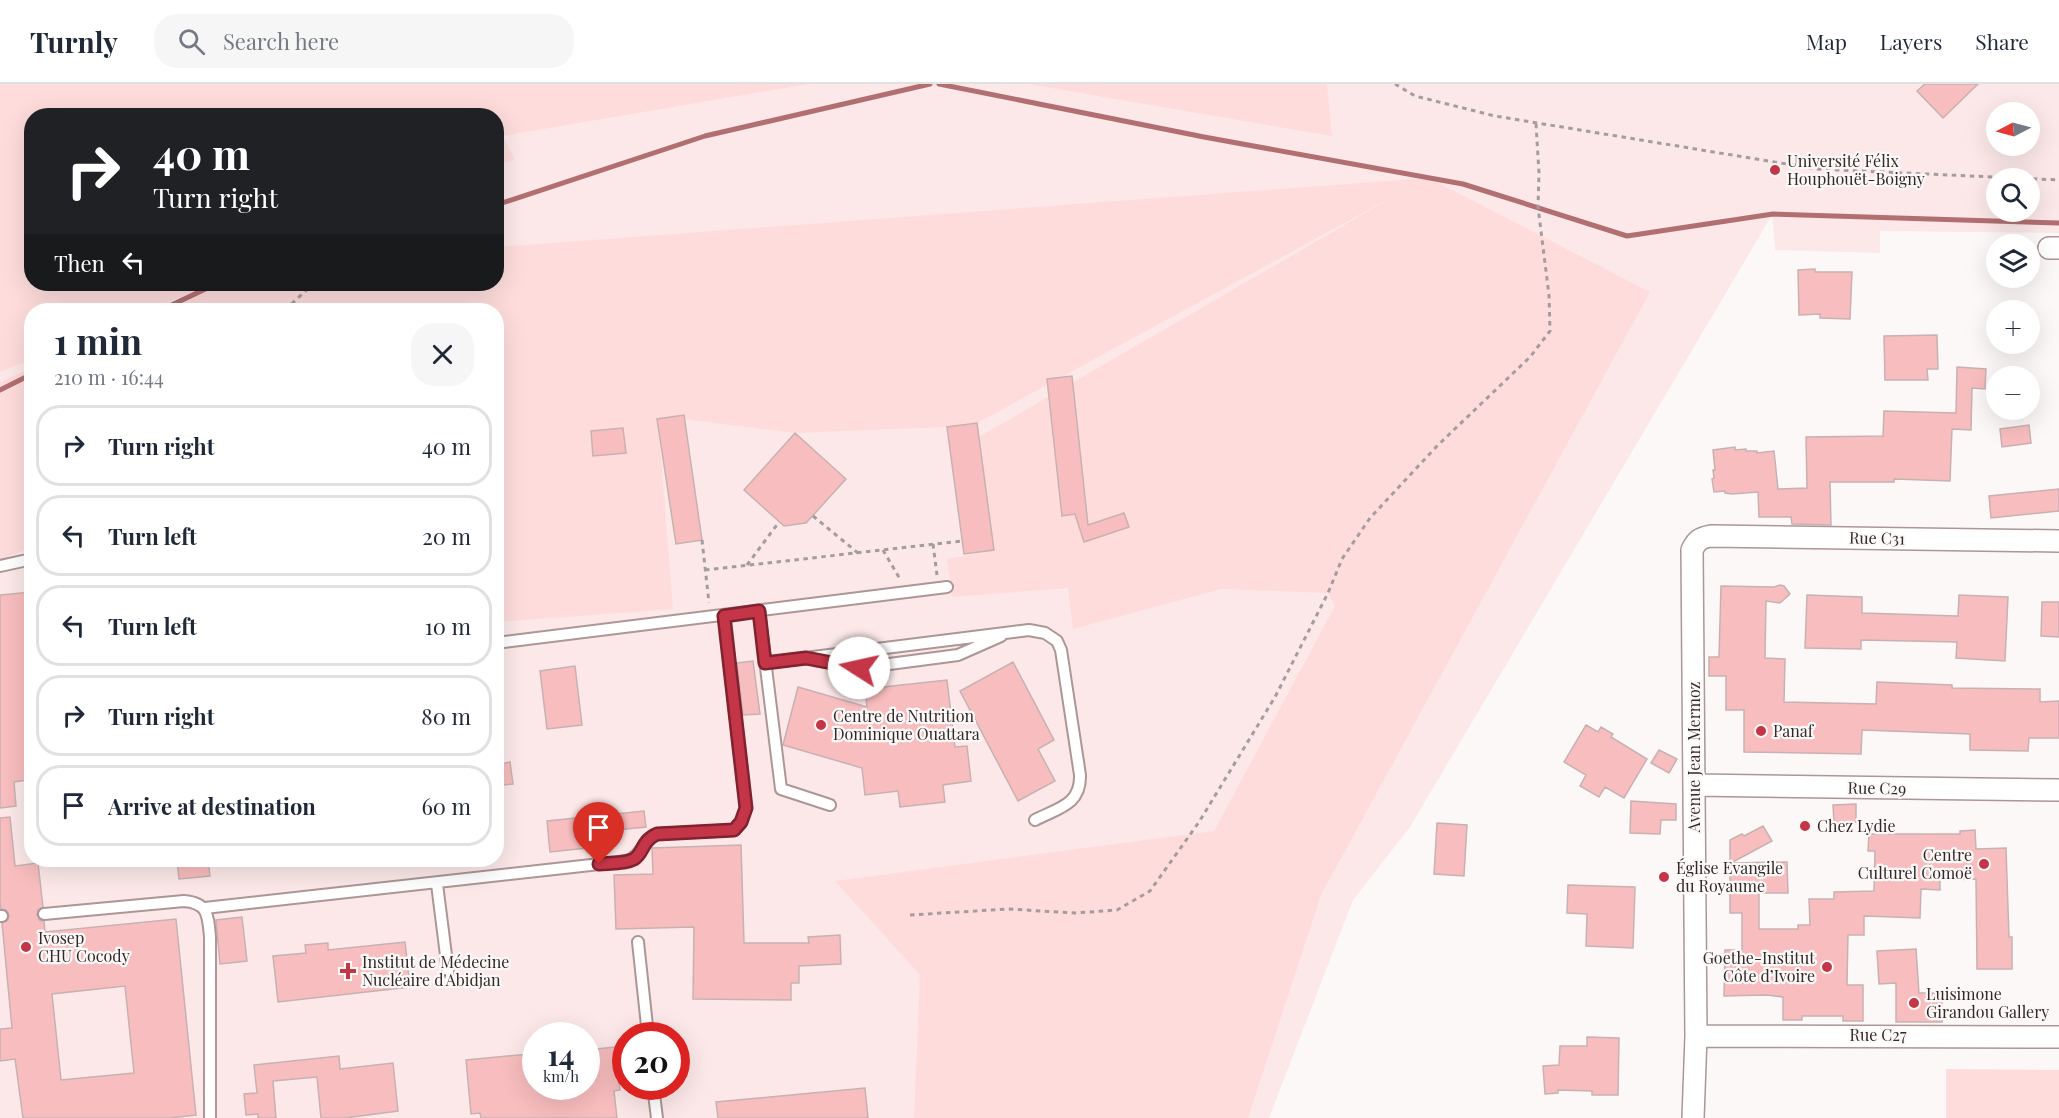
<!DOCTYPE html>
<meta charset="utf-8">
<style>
:root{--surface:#fff;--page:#f6f6f7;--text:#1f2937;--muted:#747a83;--line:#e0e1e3}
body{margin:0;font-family:"Playfair Display",serif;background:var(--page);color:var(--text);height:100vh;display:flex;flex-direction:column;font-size:22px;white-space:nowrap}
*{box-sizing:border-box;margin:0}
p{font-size:20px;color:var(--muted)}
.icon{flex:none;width:33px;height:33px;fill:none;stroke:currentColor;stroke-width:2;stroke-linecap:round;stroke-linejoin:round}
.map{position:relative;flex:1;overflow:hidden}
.side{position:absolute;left:24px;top:219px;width:480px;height:564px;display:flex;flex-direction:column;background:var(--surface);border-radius:24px;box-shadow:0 6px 24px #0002}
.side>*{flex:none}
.hud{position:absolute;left:24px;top:24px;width:480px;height:183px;border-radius:24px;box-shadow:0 6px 24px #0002;background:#202124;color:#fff;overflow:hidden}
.needle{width:39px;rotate:264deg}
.fabs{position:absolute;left:1986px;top:18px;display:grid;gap:12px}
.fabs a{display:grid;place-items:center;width:54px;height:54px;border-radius:50%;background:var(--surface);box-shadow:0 6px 24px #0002;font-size:30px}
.speed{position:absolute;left:522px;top:938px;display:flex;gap:12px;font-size:30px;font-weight:700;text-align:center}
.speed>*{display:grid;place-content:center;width:78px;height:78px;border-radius:50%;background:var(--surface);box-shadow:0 6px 24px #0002;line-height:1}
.speed small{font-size:15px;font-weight:400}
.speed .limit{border:9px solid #d22;background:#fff;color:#111}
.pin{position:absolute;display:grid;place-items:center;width:51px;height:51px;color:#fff;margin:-62px -26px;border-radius:50% 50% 50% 0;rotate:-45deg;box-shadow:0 0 6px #0007}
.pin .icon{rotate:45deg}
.me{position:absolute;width:66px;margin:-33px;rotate:280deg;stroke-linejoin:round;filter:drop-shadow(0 0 4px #0008)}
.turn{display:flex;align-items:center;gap:21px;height:126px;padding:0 30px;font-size:27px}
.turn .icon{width:78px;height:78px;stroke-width:2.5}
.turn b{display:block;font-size:42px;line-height:51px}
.then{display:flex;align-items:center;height:57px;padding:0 30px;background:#0003;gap:12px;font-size:22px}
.round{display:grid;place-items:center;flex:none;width:63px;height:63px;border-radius:24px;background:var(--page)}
.headline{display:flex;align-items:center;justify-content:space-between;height:102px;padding:0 30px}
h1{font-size:36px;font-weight:700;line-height:45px}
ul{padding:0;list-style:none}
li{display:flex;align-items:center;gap:18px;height:81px;margin:0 12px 9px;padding:0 18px;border:3px solid var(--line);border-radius:24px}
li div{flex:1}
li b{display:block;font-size:22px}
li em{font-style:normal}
header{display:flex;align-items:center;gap:36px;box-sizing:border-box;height:84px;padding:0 30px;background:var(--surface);border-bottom:2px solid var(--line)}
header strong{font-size:28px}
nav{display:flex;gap:33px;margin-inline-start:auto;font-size:21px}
.search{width:420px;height:54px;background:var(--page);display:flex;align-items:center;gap:15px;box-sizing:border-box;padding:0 21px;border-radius:24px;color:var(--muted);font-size:22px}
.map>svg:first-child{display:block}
.built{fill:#fce8e8;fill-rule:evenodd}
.green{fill:#fedcdc}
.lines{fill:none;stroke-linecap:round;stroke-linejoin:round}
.stream{stroke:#b26f71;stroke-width:5}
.building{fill:#f8bdbe;stroke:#c8b1b1;stroke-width:1.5;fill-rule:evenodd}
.lane-casing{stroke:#ac9696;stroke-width:14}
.street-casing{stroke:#ac9696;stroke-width:24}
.path{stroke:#a49d9d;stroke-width:3;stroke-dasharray:4.5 4.5;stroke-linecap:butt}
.lane{stroke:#fff;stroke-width:10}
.street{stroke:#fff;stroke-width:21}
.route-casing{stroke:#80222f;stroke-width:15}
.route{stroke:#c53548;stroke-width:10}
.poi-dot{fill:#c53548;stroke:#fdf8f8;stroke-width:2}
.labels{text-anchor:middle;stroke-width:4.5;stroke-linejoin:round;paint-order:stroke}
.poi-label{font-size:16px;fill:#312828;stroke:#fdf8f8;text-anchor:start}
.street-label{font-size:16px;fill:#312828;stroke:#fdf8f8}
</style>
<header>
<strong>Turnly</strong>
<div class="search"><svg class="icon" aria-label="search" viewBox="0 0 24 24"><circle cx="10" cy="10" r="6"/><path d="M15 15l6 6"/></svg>Search here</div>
<nav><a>Map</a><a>Layers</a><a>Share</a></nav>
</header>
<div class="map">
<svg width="2059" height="1034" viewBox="0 0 2059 1034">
<rect width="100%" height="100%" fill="#fdf8f8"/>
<path class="built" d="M0 0H2059V149L1880 147V169L1775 166 1772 131 1410 743 1353 816 1269 1034H0ZM1996 28H2030V62H1996ZM32 32H496V200H32ZM1996 94H2030V128H1996ZM32 226H496V776H32ZM536 951H586V1002H536ZM626 951H676V1002H626Z"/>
<path class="green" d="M0 0H809L502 52 515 75 497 82 496 32H32V200H213L148 226H32L31 275 0 288Z
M1028 0H1327L1332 52Z
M1429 94 1650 208 1321 811 1248 1034H914L920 891 835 797 1214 747 1335 522 1328 509 1221 505 1073 545 1068 504 952 513 947 475 994 466 979 353 1398 110 977 339 947 343 795 349 667 333 658 335 673 525 497 538 496 226H163L224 200H496L497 163Z
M31 284V464L0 475V298Z
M1946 985 2059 986V1034H1946Z"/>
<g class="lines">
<path class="stream" d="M939 0 1204 53 1463 100 1627 152 1773 130 2059 139
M496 121 705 52 930 0
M161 226 216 200
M0 306 32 290"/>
</g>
<path class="building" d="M1925 0H1978L1943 34 1917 7Z
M1815 185V188H1852L1850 235 1820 234V230L1799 231 1798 186Z
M1937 251 1938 285H1927L1928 296H1885L1884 252Z
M1957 283 1986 285 1985 305 1972 304 1971 346 1952 345 1950 397 1894 395V398H1830L1831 441 1792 440 1791 433H1759L1758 408 1732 410 1725 409V407L1714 408 1712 395 1714 394 1713 386H1715L1713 366 1735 363V366L1746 365V367H1757V369L1774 367 1778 405 1807 404 1806 353 1883 352 1884 327 1956 329Z
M1072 292 1088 441 1124 429 1129 443 1084 458 1075 430 1062 432 1047 295Z
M684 331 702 456 676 460 657 335Z
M977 339 994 466 964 470 947 343Z
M2029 341 2031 359 2002 363 2000 345Z
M623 344 626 369 593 372 591 347Z
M795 349 846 395 806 439 784 442 744 406Z
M2059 405V427L1991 434 1989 412Z
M1780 501 1784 502 1790 510 1780 519 1766 517 1765 574 1785 575 1784 618 1876 620 1877 598 1952 601V604L2040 605V618L2059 617V654H2029L2028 667 1970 666V650L1862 646 1861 670 1744 668V626H1726V592H1709V573H1719L1721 502 1774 503Z
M32 508V684H26L27 696 14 698 16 722 0 724V511Z
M1807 511 1862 513V529L1958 532 1959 511 2008 513 2005 577 1956 574 1957 558 1861 556V565L1805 564Z
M2042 518H2059V553L2041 552Z
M753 577 760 630 743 631 737 579Z
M1013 578 1054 656 1038 665 1055 697 1018 717 960 607Z
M575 582 582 641 547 645 540 587Z
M947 596 955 663 967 662 971 697 943 701 945 718 900 723 898 707 865 711 862 684 783 661 798 603 867 623 865 605Z
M1586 641 1598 648 1601 643 1613 650 1611 653 1647 675 1624 714 1605 703 1599 713 1580 702 1586 691 1564 678Z
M1659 666 1677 675 1669 689 1651 679Z
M510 678 513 700 496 702V681Z
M1631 717 1676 720V736H1661L1660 750 1630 749Z
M1856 720V738L1834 739 1833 721Z
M644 727 646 743 596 748 597 763 550 768 547 737Z
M10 733 15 782 38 779 43 823 38 826 37 831 40 837H44L45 848 176 835 196 1031 170 1034H23L15 975 0 977V945L12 944 2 839 8 836 9 831 6 826 1 825 0 817V734ZM125 902 134 989 61 996 52 910Z
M1437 739 1467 741 1464 792 1434 790Z
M1763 742 1772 757 1731 779 1787 778 1788 809H1759V845H1798V841H1810L1809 815H1834V808L1874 807 1875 767H1868L1869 750H1960V747L1975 746 1976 765 2006 764 2009 853H2012V885H1977L1976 795 1940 796V806L1921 805 1920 834 1864 832V851H1848L1847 901H1863V937H1843V932H1802V936H1783V913L1767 911 1724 912 1725 866H1742V829H1730V756L1742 750 1744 752Z
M741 761 744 859H809L808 853 840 851 841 880 799 882V899H791V916L693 915 694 843 616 845 614 791 653 790 652 764Z
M177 776H208L210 792 179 795Z
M1568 801 1635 803 1633 864 1586 862 1587 830 1567 829Z
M242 833 247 877 220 880 216 836Z
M405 858 410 903 278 918 273 872 306 869 305 861 328 859V866Z
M1916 865 1919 909H1942V938H1896V899L1879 900 1877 867Z
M1587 953 1619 954 1618 1011H1592V1007L1558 1006V1009L1545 1010 1543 982 1559 981 1560 962H1587Z
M615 963 620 1006 614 1007 617 1034H481L480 1029 471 1030 466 976 529 970V975L536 974V1002H586V966Z
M339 972 340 985 393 979 398 1027 345 1034H321L317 993 273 997 276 1034H258V1030L246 1031 244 1010 257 1009 254 981Z
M865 1004 868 1034H718L716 1018Z"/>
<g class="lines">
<defs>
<path id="lane" d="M0 482 32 475
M759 527 781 705 830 721
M496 559 947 503
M815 576 859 584 958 571 1001 552
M765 579 1029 546 1045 549 1057 557 1061 566 1080 691C1081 721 1058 724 1035 736
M437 800 448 887
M205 824 627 777C642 772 641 757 657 750L734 746 741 739 746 724 724 532
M44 830 184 817C208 819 208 831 210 853V1034
M0 832H2
M638 858 648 951
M653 1002 657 1034"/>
<path id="street" d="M2049 164H2059
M1695 701 2059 706
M1696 952 2059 953
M1693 1034 1696 952 1692 466C1697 456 1700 454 1711 452L2059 457"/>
</defs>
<use href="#lane" class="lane-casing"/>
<use href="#street" class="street-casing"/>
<path class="path" d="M1395 0 1415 12 1495 32 1817 85 2059 96
M285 226 313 200
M813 432 858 469
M702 456 709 519
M933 460 937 491
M883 466 900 495
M747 481 779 438
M705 486 962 457
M910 831 1008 825 1075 829 1117 826 1150 807 1199 738 1275 613 1328 509 1342 475 1370 434 1437 362 1530 273 1550 247 1549 211 1538 123 1539 89 1536 40"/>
<use href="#lane" class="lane"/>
<use href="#street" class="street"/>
</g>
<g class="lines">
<defs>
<path id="route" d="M599 780C609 779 625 780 634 775 644 769 641 757 657 750L734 746 741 738 746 724 724 532 759 527 765 579 806 574 859 584"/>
</defs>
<use href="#route" class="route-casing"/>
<use href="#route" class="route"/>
</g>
<g class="poi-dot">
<circle cx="1775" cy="86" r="6"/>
<circle cx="821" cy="641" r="6"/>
<circle cx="1761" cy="647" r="6"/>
<circle cx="1805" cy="742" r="6"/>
<circle cx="1984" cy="780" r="6"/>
<circle cx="1664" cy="793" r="6"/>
<circle cx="26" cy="863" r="6"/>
<circle cx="1827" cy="883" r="6"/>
<path d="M345 878h6v6h6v6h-6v6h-6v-6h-6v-6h6z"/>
<circle cx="1914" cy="919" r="6"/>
</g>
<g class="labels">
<g class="poi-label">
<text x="1787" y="83">Université Félix<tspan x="1787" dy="18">Houphouët-Boigny</tspan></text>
<text x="833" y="638">Centre de Nutrition<tspan x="833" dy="18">Dominique Ouattara</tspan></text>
<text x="1773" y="653">Panaf</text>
<text x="1817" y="748">Chez Lydie</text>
<text x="1972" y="777" text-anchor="end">Centre<tspan x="1972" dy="18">Culturel Comoë</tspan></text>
<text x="1676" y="790">Église Evangile<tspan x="1676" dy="18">du Royaume</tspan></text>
<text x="38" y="860">Ivosep<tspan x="38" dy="18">CHU Cocody</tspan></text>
<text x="1815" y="880" text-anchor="end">Goethe-Institut<tspan x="1815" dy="18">Côte d’Ivoire</tspan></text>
<text x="362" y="884">Institut de Médecine<tspan x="362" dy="18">Nucléaire d'Abidjan</tspan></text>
<text x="1926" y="916">Luisimone<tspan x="1926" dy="18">Girandou Gallery</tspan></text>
</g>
<g class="street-label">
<text transform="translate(1877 454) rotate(1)" y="6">Rue C31</text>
<text transform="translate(1694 673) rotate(-90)" y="6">Avenue Jean Mermoz</text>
<text transform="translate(1877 704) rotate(1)" y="6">Rue C29</text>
<text x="1878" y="957">Rue C27</text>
</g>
</g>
</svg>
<div class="fabs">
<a><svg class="needle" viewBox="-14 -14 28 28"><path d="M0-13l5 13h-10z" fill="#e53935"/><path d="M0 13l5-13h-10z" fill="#747a83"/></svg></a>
<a><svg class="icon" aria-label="search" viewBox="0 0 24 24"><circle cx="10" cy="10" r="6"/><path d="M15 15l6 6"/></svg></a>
<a><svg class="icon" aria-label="layers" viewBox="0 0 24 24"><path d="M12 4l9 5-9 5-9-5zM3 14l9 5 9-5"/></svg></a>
<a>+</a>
<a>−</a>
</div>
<div class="speed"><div>14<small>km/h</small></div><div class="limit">20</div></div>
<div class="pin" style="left:599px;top:780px;background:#d93025"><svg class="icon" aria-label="arrive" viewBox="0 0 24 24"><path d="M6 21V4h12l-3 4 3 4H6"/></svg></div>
<svg class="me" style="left:859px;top:584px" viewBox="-20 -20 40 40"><circle r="19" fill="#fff"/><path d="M0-13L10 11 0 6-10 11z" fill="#c53548"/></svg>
<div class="hud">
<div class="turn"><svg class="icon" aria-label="right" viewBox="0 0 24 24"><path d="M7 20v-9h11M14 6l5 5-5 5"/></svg><div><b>40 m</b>Turn right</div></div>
<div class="then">Then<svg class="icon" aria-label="left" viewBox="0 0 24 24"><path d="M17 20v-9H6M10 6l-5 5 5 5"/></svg></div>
</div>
<section class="side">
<div class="headline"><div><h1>1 min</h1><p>210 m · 16:44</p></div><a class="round"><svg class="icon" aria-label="close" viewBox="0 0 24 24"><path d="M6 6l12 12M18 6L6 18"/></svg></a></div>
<ul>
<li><svg class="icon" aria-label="right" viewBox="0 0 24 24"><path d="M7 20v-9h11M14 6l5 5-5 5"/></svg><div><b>Turn right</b></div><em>40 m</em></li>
<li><svg class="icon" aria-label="left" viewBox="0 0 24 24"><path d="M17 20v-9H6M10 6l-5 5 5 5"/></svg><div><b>Turn left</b></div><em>20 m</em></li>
<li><svg class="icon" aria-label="left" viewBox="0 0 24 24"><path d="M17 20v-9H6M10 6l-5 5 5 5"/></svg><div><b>Turn left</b></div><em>10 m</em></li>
<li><svg class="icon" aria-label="right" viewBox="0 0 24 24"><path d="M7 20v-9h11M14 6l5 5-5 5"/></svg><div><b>Turn right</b></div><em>80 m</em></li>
<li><svg class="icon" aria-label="arrive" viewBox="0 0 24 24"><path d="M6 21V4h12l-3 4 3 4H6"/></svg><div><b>Arrive at destination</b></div><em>60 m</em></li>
</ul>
</section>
</div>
